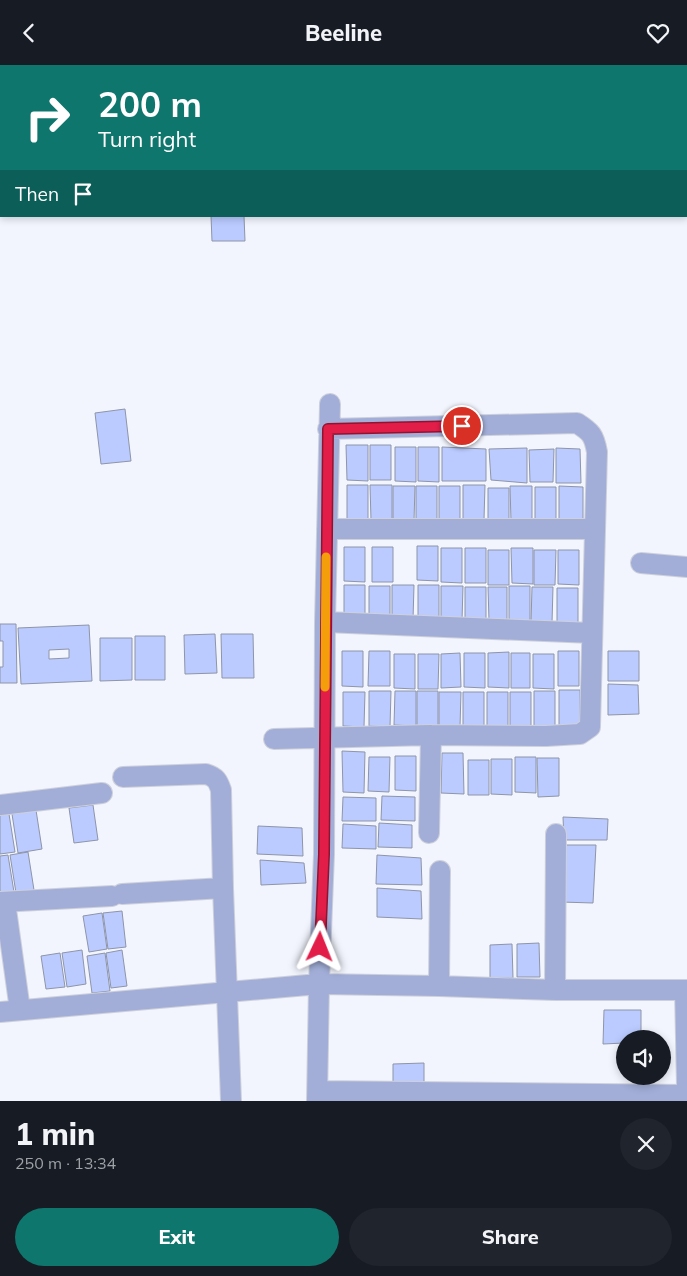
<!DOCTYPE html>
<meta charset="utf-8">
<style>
:root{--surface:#171b24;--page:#20242c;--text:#f1f3f6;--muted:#9ea1a6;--accent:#0f766e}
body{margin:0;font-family:Mulish,sans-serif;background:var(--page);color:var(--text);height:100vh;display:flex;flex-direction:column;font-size:19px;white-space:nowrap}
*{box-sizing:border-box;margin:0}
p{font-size:16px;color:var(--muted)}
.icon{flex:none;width:28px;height:28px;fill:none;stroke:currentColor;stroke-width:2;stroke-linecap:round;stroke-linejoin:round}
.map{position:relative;height:1036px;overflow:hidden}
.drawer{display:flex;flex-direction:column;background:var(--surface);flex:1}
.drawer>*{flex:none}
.banner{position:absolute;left:0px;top:0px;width:688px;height:152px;box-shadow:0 2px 8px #0003;background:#0f766e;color:#fff;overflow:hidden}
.fabs{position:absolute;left:616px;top:965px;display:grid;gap:10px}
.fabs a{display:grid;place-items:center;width:55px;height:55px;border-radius:50%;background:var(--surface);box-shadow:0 2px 8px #0003;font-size:25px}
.pin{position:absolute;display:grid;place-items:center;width:42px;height:42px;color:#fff;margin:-21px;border:2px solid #fff;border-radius:50%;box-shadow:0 1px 5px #0007}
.me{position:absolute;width:55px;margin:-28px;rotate:2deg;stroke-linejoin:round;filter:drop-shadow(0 0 4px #0008)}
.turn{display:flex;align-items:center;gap:18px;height:105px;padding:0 15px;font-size:22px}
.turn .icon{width:65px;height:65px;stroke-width:2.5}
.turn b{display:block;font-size:35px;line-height:42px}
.then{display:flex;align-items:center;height:48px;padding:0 15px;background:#0003;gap:10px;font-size:19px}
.round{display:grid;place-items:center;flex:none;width:52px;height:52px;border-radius:26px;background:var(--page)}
.head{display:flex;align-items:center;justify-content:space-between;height:85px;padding:0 15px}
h1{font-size:30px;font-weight:800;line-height:38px}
.cta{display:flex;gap:10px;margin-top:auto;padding:10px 15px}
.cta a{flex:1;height:58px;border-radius:30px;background:var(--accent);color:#fff;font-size:20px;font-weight:800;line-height:58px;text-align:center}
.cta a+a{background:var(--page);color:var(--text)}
header{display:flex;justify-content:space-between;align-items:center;height:65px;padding:0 15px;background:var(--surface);font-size:22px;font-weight:800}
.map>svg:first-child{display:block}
.building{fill:#bbcbff;stroke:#8e95a8;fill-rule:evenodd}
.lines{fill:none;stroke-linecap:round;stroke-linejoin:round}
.minor-casing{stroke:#ced1da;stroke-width:22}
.minor{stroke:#a2aed8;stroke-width:20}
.route-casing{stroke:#92132f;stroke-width:12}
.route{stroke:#e11d48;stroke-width:9}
.slow{stroke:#f59e0b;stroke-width:9}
</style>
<header><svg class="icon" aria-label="back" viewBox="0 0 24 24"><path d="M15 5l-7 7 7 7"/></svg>Beeline<svg class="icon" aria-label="heart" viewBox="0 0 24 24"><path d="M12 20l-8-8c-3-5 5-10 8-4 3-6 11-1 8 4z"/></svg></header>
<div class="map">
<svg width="687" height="1036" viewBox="0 0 687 1036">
<rect width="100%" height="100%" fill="#f2f5fe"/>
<path class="building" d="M211 151H244L245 176H212Z
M125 344 131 396 101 399 95 348Z
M346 380H368V416L347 415Z
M370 380H391V415H370Z
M395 382H416V417L395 416Z
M418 382H439V417L418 416Z
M442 382 486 384V416H442Z
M527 383V418L491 415 489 384Z
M556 383 580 384 581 418H556Z
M554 384 553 417H530L529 385Z
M347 420H368V456L347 455Z
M370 420H392V455H371Z
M463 420H485L484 455H463Z
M393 421H415L414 456H393Z
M416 421H437V456L416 455Z
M439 421H460V456H439Z
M510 421H532V456H511Z
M559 421 583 422V457L559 455Z
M535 422H556V457H535Z
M488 423H509V458L488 457Z
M417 481H438V516L417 515Z
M344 482H365V517L344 516Z
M372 482H393V517H372Z
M441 483H462V518L441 517Z
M465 483H486V518H465Z
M511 483H533V519L512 518Z
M488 485H509V520H488Z
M534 485H556L555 520H534Z
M558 485H579V520L558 519Z
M344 520H365V555L344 554Z
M392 520H414L413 555H392Z
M418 520H439V555H418Z
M369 521H390V556H369Z
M441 521H463L462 556H441Z
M509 521H530V557L509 556Z
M465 522H486V557L465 556Z
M488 522H507V557L489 556Z
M532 522H553L552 558 531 557Z
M557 523H578V558L557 557Z
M0 559H16L17 618H0V602H3V576H0Z
M89 560 92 616 21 619 18 563ZM69 584V593L49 594V585Z
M215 569 217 608 185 609 184 570Z
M221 569H253L254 613H222Z
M135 571H165V615H135Z
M100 573H132V615L100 616Z
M342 586H363V622L342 621Z
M369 586H390V621H368Z
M558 586H579V621H558Z
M608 586H639V616H608Z
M509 587V623L488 622V588Z
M460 588 461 622 441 623V589Z
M464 588H485V623L464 622Z
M511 588H530V623H511Z
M394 589H415V624L394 623Z
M418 589H439L438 624H418Z
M533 589H554V624L533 623Z
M608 619 638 620 639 649 608 650Z
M559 625H580V660H559Z
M369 626H391L390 662 369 661Z
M395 626H416V661L394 660Z
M417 626H438V662L417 661Z
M534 626H555V661H534Z
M343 627H365L364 662 343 661Z
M439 627H461L460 662 439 661Z
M463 627H484V662H463Z
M487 627H508V662L487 661Z
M510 627H531V663L510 662Z
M342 686 365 687 364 728 343 727Z
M442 688H463L464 729 441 728Z
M395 691H416V726L395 725Z
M369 692H390L389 727 368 726Z
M515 692H536V728L515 727Z
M537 693H559V731L538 732Z
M491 694H512V730L491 729Z
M468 695H489V730H468Z
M382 731 415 732V756L381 755Z
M343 732 376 733V756H342Z
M93 740 98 775 74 778 69 743Z
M36 745 42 784 18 788 12 749Z
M9 749 15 787 0 789V750Z
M563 752 608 754 607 775H564Z
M379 758 412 760V783L378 782Z
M343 759 376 761V784L342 783Z
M258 761 302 763 303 791 257 789Z
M563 780H596L593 838 561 837Z
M28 787 34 825 16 828 10 790Z
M8 790 14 827 0 829V791Z
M377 790 421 793 422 820 376 819Z
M260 795 304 798 306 818 261 820Z
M377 823 421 826 422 854 377 852Z
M122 846 126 882 108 884 103 848Z
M102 848 107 884 89 887 83 851Z
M539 878 540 912H517V879Z
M512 879 513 913H490V880Z
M82 885 86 919 67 922 62 888Z
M122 885 127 921 111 923 106 888Z
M60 888 65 922 46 924 41 891Z
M105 888 110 926 92 928 87 891Z
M604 945H641V974H625V978L603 979Z
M424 998V1023H393V999Z"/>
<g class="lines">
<defs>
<path id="minor" d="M327 464H594
M641 498 687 502
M325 557 592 568
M274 674 431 670 546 671 580 669 590 662 597 387C594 370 591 367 577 358L328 364
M123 712 206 709C216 712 218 716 221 725L223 823 231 1036
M0 740 102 728
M429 768 431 670
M122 829 223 823
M0 837 112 831
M5 837 20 945
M439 921 440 806
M555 925 556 769
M687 925H685L687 1022
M0 947 319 919 439 921 555 925H685
M318 1026 687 1030
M317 1036 319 919 324 789 325 557 330 339"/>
</defs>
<use href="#minor" class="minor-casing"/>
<use href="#minor" class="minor"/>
</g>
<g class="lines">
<defs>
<path id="route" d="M320 882 324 789 328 364 462 361"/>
</defs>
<use href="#route" class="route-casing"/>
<use href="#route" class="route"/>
<path class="slow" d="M325 622 326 492"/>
</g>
</svg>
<div class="fabs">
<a><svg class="icon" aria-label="sound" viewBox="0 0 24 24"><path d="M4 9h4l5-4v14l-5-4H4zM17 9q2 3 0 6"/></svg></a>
</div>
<div class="pin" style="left:462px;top:361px;background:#d93025"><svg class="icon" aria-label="arrive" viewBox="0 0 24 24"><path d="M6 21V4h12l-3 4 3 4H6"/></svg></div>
<svg class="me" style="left:320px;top:882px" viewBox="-20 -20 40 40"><path d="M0-17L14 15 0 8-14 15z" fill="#e11d48" stroke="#fff" stroke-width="4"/></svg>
<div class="banner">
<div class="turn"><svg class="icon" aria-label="right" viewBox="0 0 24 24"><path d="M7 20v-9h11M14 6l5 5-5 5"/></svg><div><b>200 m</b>Turn right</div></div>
<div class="then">Then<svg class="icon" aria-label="arrive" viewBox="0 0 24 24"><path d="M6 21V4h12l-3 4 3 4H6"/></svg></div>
</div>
</div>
<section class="drawer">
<div class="head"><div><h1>1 min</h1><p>250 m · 13:34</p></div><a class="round"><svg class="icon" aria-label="close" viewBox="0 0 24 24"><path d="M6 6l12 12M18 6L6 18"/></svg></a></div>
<div class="cta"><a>Exit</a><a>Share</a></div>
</section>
